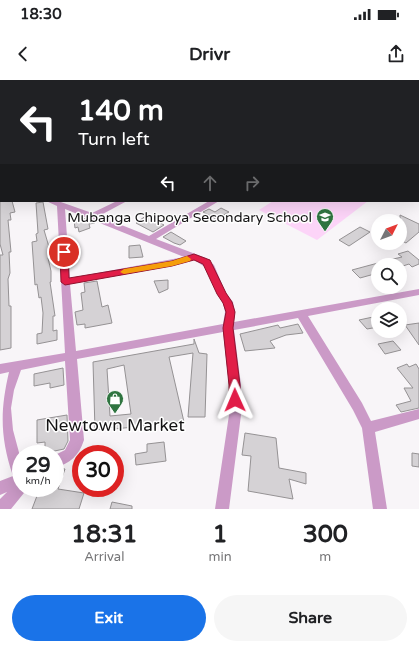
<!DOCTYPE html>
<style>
:root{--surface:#fff;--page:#f6f6f6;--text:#202124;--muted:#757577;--accent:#1a73e8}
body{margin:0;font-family:"Varela Round",sans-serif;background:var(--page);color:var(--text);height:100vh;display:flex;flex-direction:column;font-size:15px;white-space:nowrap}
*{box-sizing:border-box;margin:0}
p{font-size:13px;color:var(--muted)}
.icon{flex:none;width:22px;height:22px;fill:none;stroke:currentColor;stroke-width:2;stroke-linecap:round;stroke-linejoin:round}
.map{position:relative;height:429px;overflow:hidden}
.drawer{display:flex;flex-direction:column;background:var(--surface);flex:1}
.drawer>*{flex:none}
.banner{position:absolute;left:0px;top:0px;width:419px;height:122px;box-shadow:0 4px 16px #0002;background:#202124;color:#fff;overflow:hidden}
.needle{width:26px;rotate:48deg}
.controls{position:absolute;left:371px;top:134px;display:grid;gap:8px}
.controls a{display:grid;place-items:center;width:36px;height:36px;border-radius:50%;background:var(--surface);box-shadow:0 4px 16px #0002;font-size:20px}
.speed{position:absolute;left:12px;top:365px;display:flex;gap:8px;font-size:20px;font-weight:700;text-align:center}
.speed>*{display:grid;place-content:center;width:52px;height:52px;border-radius:50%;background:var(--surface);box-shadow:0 4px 16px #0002;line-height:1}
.speed small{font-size:10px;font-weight:400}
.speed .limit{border:6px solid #d22;background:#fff;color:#111}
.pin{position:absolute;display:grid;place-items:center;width:34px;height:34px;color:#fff;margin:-17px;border:2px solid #fff;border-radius:50%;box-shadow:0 1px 4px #0007}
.me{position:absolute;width:44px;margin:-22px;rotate:359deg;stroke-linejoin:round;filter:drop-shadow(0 0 3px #0008)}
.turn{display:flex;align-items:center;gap:14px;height:84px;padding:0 12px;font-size:18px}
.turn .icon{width:52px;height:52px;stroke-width:2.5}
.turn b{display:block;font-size:28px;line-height:34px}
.lanes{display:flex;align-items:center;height:38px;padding:0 12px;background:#0003;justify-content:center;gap:20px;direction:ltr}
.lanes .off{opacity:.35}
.eta{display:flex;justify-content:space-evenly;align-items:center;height:68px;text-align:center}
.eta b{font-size:24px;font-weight:800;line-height:28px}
.button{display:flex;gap:8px;margin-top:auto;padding:8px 12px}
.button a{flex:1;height:46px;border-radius:24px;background:var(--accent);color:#fff;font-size:16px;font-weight:800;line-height:46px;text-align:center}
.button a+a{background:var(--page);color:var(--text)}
.status{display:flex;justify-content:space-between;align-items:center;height:28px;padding:0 20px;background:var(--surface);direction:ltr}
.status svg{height:11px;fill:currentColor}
header{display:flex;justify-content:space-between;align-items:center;height:52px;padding:0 12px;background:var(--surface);font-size:18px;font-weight:800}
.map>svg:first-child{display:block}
.green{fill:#fcd4f8}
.building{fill:#d5d2d5;stroke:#959294;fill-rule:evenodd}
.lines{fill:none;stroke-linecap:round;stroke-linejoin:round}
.street{fill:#cb9ac7;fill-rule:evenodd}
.primary{fill:#a0479c;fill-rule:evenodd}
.route{fill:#e11d48;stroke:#92132f}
.slow{fill:#f59e0b}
.labels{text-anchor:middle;stroke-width:3;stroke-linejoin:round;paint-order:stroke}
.poi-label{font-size:14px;fill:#131213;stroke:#fff;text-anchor:end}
.near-poi-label{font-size:17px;fill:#131213;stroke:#fff}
</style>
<div class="status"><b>18:30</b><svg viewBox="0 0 49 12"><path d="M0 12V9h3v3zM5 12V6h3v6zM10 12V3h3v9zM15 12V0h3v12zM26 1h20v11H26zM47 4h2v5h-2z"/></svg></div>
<header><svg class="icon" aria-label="back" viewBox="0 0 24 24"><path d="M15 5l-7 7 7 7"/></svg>Drivr<svg class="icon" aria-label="share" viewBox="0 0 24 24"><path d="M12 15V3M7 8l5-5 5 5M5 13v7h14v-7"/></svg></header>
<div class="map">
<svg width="419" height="429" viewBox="0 0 419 429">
<rect width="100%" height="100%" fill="#f8f5f8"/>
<path class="green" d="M273 121H368L317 160 259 130Z"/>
<path class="building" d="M0 121H12L15 132 10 133 11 140H8L11 172H9L10 193 8 199 9 226H11V268L0 270V175H3L0 164Z
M43 122 48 149 44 150 49 167 50 178H48L51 191V202H50L55 236H53V251L57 250V260L37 264V254L42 253 43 233 41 217 39 218 37 204 35 205 32 162 37 161 36 154 38 153 36 123Z
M221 128 229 132 216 139 203 132 209 129 215 132Z
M147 135 164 145 153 152 136 143Z
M400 135 419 144V152L406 163 400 160Z
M83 138 95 143 89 144 90 148 79 152 78 147 75 148 74 141Z
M360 147 370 152 349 166 339 160Z
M171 152 186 161 180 165 174 163 163 157Z
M140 165 143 177 129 178V166Z
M408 171 419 180V184L412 187 409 184 400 187V185H380V182L402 177 398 174Z
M378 183V193L360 198 352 190Z
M168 200V209L159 213 154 201Z
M97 201 102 227 108 225 112 243 85 248V244L77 245 75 232 83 230 81 213 85 212 84 203Z
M373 237 378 242V247L367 249 359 240Z
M419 243V265L405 245Z
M298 244 303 253 286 255 270 261 275 268 245 271 240 254 278 245 280 248Z
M194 259 199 273 207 274 205 337H188L193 273 169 277 184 342 114 349V347L95 350 93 282 194 264ZM124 285 131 334 110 336 107 289Z
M393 261 401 270 385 274 378 264Z
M407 284 409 287 416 284 419 289V328L401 332 396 325 411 321 404 308H413L397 288Z
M63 288 64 305 50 308V303L34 306V294Z
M67 335 68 361 64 369 45 373V362L37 363V340Z
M245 353 276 358 279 388 306 393V404L289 399 293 419 248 411 251 376 242 375Z
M164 362 166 381 136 385 135 374 147 372V364Z
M412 373 419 374V387L412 386Z
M59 388 65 389 58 409 84 413 79 429H32L40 408H55V389Z
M112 422 132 426V429H110Z"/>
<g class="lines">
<path class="street" d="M48 0H55L47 1Z
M159 0H167L168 1H160Z
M328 0H334L327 1Z
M0 27H1V31H0Z
M0 88H1V92H0Z
M0 100H1V104H0Z
M46 121H58L92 133 117 121H127L99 136 149 156 209 121H219L156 159 206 178 214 185 226 213 233 222 235 232 234 242 419 209V215L308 236 362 323 371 341 419 329V339L375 352 387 429H373L362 348 353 330 298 238 234 250 241 305V335L229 429H215L229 335V305L223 252 77 279 84 360C79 376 70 383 55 388V375L65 370 70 360 65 281 21 290 14 310 11 328 13 350 21 380V408H28L11 429H0V419L7 412 0 415V401L13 396C0 357 0 331 9 292L0 294V284L65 273 57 126ZM65 129 184 177 70 198ZM194 180 205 187 217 214 223 223 225 232 223 244 76 271 70 204 172 186Z"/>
<path class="primary" d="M31 0H42V1H31Z
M418 90H419V96H418Z"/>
</g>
<path class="route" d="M64 169 68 172 69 198 172 181 194 174 210 180 226 213 232 222 235 232 233 248 240 305V320L239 323 235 324 231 323 229 320V305L223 248 226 232 223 223 217 214 203 184 194 180 172 186 65 205 61 202 60 172Z"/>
<path class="slow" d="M187 176 191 179 190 181 172 186 124 194 120 192 124 189 172 181Z"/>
<defs>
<symbol id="school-pin" viewBox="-11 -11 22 30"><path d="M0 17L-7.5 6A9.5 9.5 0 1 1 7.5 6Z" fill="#2f7440" stroke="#fff"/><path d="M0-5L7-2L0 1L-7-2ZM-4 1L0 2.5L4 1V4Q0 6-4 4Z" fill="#fff"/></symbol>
<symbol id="shop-pin" viewBox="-11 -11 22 30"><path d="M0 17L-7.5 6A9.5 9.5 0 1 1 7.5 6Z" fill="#2f7440" stroke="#fff"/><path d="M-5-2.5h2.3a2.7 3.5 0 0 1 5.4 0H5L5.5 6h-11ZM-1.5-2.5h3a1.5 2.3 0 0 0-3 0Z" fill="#fff"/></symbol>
</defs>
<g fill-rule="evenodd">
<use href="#school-pin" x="315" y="127" width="20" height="27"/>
<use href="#shop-pin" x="105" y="309" width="20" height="27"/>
</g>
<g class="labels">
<g class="poi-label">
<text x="312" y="142">Mubanga Chipoya Secondary School</text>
</g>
<g class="near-poi-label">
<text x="115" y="351">Newtown Market</text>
</g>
</g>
</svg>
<div class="controls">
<a><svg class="needle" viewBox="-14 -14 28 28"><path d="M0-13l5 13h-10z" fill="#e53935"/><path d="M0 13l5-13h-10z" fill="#757577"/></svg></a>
<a><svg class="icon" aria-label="search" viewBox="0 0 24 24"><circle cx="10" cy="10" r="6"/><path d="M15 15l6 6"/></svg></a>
<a><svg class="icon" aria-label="layers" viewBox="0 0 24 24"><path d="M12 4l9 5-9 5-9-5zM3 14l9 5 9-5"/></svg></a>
</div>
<div class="speed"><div>29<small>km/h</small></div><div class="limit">30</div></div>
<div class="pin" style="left:64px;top:172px;background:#d93025"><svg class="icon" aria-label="arrive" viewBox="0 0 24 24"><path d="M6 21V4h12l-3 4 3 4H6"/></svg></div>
<svg class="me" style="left:235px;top:320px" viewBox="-20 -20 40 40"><path d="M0-17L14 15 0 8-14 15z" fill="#e11d48" stroke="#fff" stroke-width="4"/></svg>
<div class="banner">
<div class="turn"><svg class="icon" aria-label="left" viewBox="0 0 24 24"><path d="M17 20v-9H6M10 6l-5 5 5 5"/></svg><div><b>140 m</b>Turn left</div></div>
<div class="lanes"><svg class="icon" aria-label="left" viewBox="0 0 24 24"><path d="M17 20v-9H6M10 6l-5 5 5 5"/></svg><svg class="icon off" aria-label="ahead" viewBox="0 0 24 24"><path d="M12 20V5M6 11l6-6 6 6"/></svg><svg class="icon off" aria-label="right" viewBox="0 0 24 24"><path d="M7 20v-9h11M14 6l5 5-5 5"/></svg></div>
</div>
</div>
<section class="drawer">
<div class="eta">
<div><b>18:31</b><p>Arrival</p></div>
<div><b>1</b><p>min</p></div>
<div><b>300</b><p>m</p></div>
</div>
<div class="button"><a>Exit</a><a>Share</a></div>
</section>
